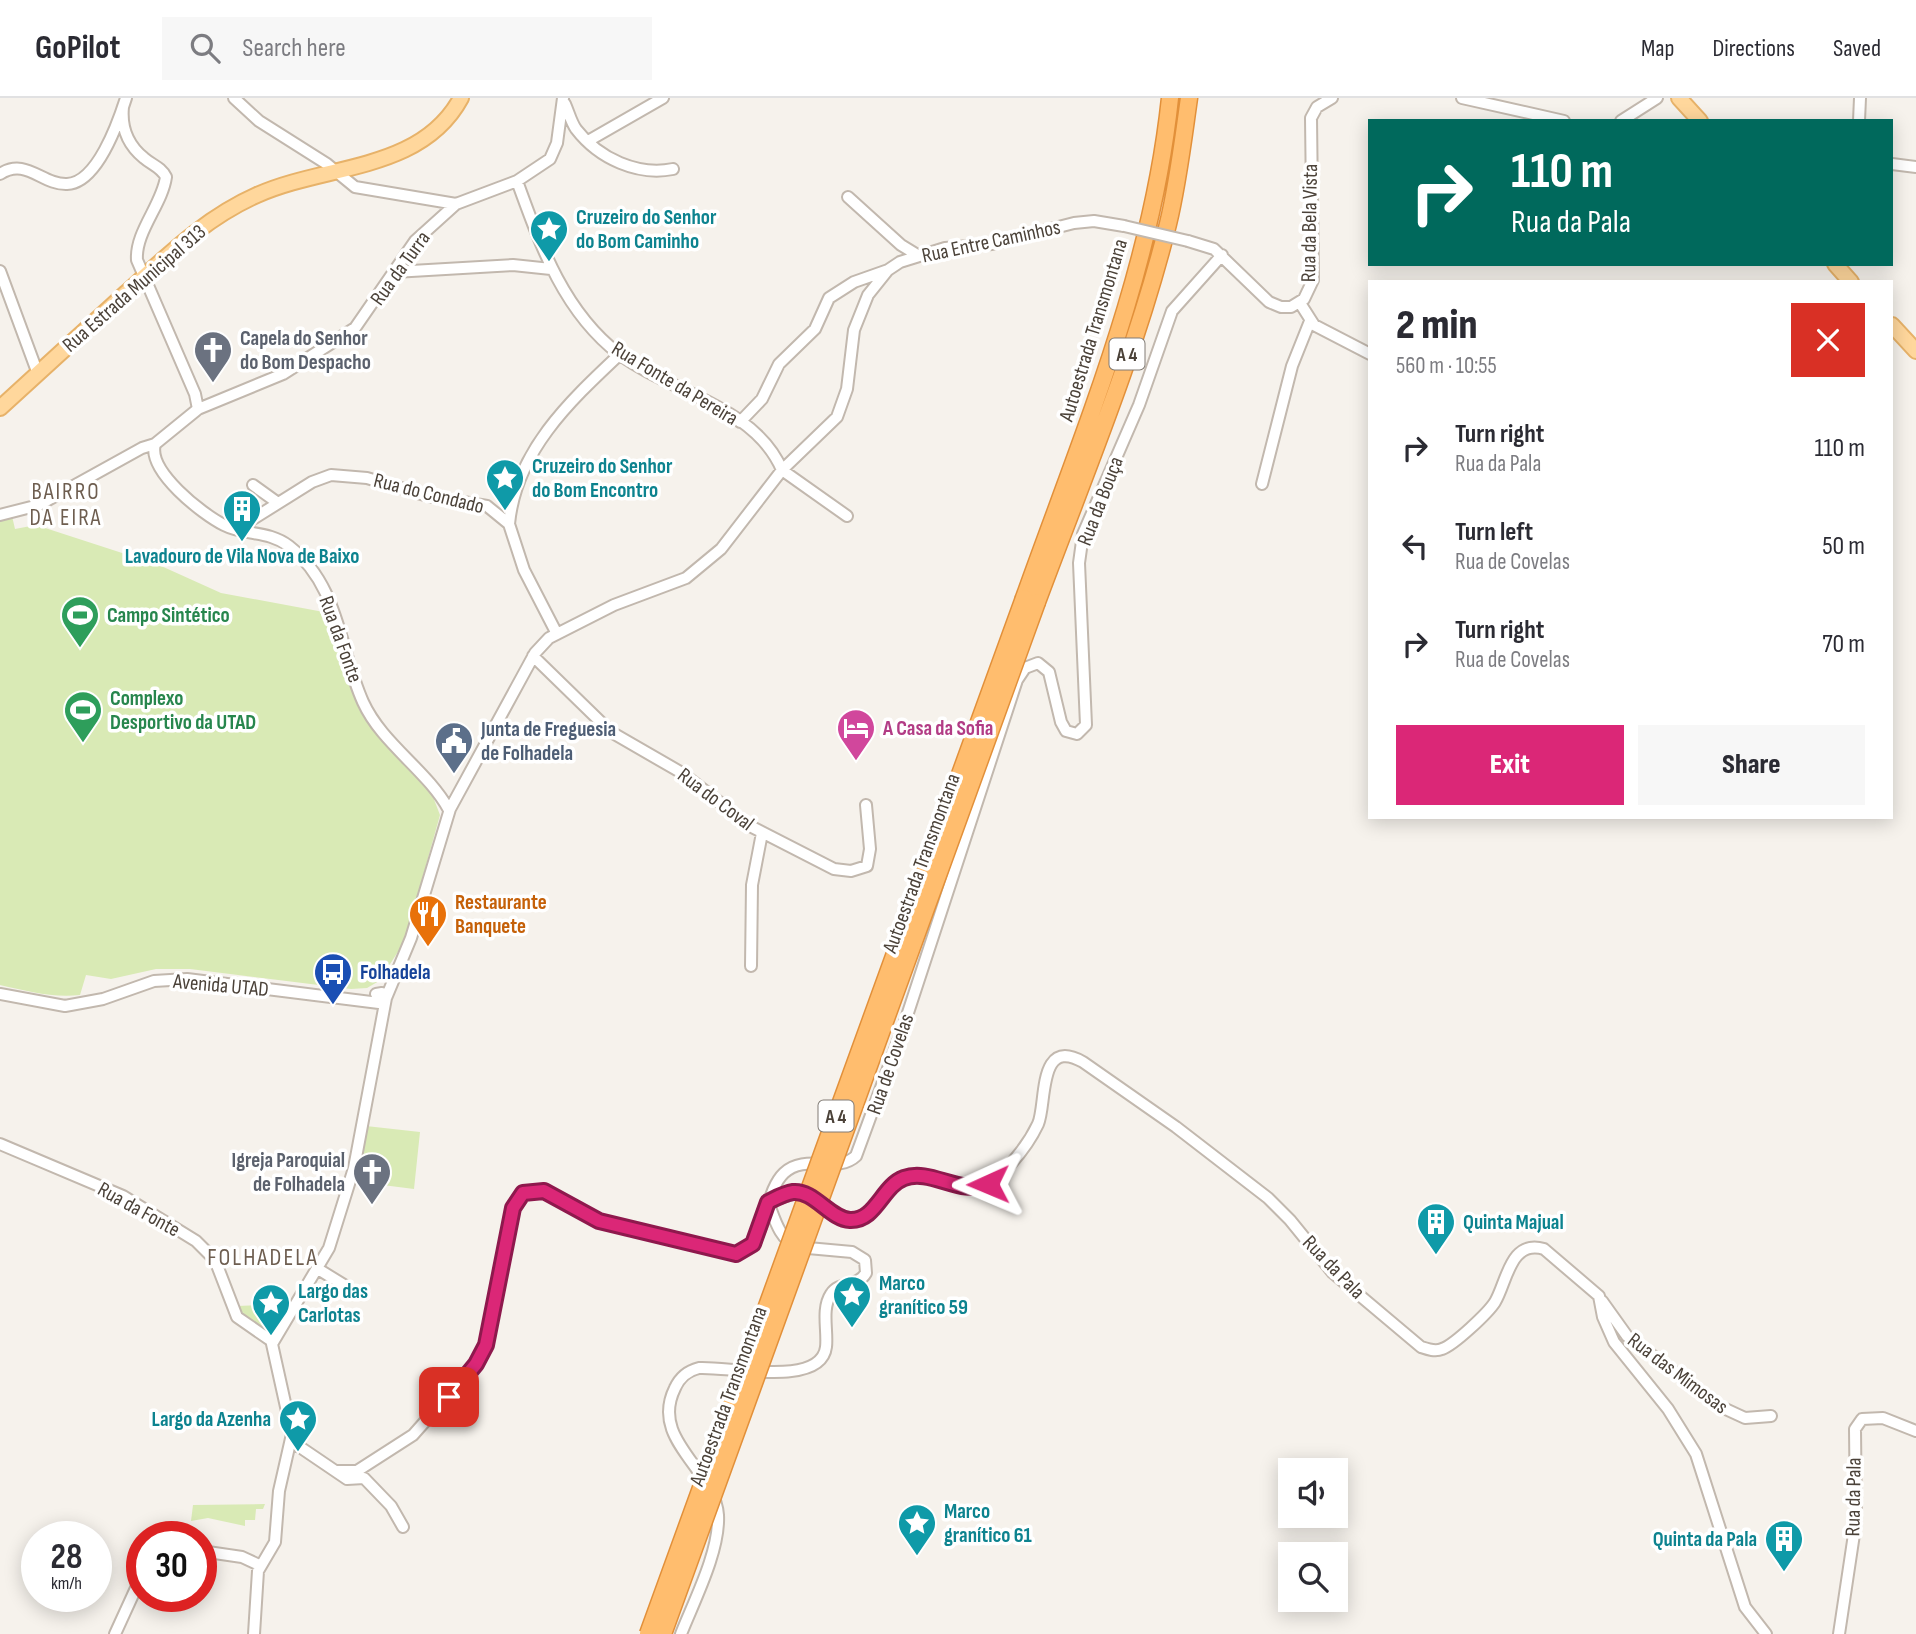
<!DOCTYPE html>
<meta charset="utf-8">
<style>
:root{--surface:#fff;--page:#f7f7f7;--text:#2b2b33;--muted:#7c7c81;--line:#e1e1e2;--accent:#db2777}
body{margin:0;font-family:"Sofia Sans Condensed",sans-serif;background:var(--page);color:var(--text);height:100vh;display:flex;flex-direction:column;font-size:26px;white-space:nowrap}
*{box-sizing:border-box;margin:0}
p{font-size:23px;color:var(--muted)}
.icon{flex:none;width:38px;height:38px;fill:none;stroke:currentColor;stroke-width:2;stroke-linecap:round;stroke-linejoin:round}
.map{position:relative;flex:1;overflow:hidden}
.side{position:absolute;left:1368px;top:182px;width:525px;height:539px;display:flex;flex-direction:column;background:var(--surface);border-radius:0px;box-shadow:0 4px 18px #0003}
.side>*{flex:none}
.top-card{position:absolute;left:1368px;top:21px;width:525px;height:147px;border-radius:0px;box-shadow:0 4px 18px #0003;background:#00695c;color:#fff;overflow:hidden}
.fabs{position:absolute;left:1278px;top:1360px;display:grid;gap:14px}
.fabs a{display:grid;place-items:center;width:70px;height:70px;border-radius:0px;background:var(--surface);box-shadow:0 4px 18px #0003;font-size:35px}
.speed{position:absolute;left:21px;top:1423px;display:flex;gap:14px;font-size:35px;font-weight:700;text-align:center}
.speed>*{display:grid;place-content:center;width:91px;height:91px;border-radius:50%;background:var(--surface);box-shadow:0 4px 18px #0003;line-height:1}
.speed small{font-size:18px;font-weight:400}
.speed .limit{border:10px solid #d22;background:#fff;color:#111}
.pin{position:absolute;display:grid;place-items:center;width:60px;height:60px;color:#fff;margin:-30px;border-radius:14px;box-shadow:0 4px 10px #0006}
.me{position:absolute;width:77px;margin:-38px;rotate:269deg;stroke-linejoin:round;filter:drop-shadow(0 0 5px #0008)}
.turn{display:flex;align-items:center;gap:24px;height:147px;padding:0 28px;font-size:32px}
.turn .icon{width:91px;height:91px;stroke-width:2.5}
.turn b{display:block;font-size:49px;line-height:60px}
.round{display:grid;place-items:center;flex:none;width:74px;height:74px;border-radius:0px;background:var(--page)}
.head{display:flex;align-items:center;justify-content:space-between;height:119px;padding:0 28px}
h1{font-size:42px;font-weight:800;line-height:52px}
.button{display:flex;gap:14px;margin-top:auto;padding:14px 28px}
.button a{flex:1;height:80px;border-radius:0px;background:var(--accent);color:#fff;font-size:28px;font-weight:800;line-height:80px;text-align:center}
.button a+a{background:var(--page);color:var(--text)}
ul{padding:0;list-style:none}
li{display:flex;align-items:center;gap:21px;height:98px;padding:0 28px}
li div{flex:1}
li b{display:block;font-size:26px}
li em{font-style:normal}
header{display:flex;align-items:center;gap:42px;box-sizing:border-box;height:98px;padding:0 35px;background:var(--surface);border-bottom:2px solid var(--line)}
header strong{font-size:33px}
nav{display:flex;gap:38px;margin-inline-start:auto;font-size:24px}
.search{width:490px;height:63px;background:var(--page);display:flex;align-items:center;gap:18px;box-sizing:border-box;padding:0 24px;border-radius:0px;color:var(--muted);font-size:26px}
.map>svg:first-child{display:block}
.green{fill:#d9eab5}
.lines{fill:none;stroke-linecap:round;stroke-linejoin:round}
.minor-casing{stroke:#c2b8ae;stroke-width:14}
.major-casing{stroke:#e7b269;stroke-width:18}
.highway-casing{stroke:#e2903a;stroke-width:19}
.minor{stroke:#fff;stroke-width:10}
.major{stroke:#ffd79c;stroke-width:14}
.highway{stroke:#ffbd6e;stroke-width:16}
.minor-bridge-casing{stroke:#c2b8ae;stroke-width:14;stroke-linecap:butt}
.highway-bridge-casing{stroke:#e2903a;stroke-width:19;stroke-linecap:butt}
.minor-bridge{stroke:#fff;stroke-width:10}
.highway-bridge{stroke:#ffbd6e;stroke-width:16}
.route-casing{stroke:#8e194d;stroke-width:18}
.route{stroke:#db2777;stroke-width:12}
.labels{text-anchor:middle;stroke-width:7;stroke-linejoin:round;paint-order:stroke}
.shield{fill:#fff;stroke:#817b74;stroke-width:2}
.shield-label{font-size:19px;font-weight:bold;fill:#4b4239}
.culture-label{font-size:21px;font-weight:bold;fill:#0d838f;stroke:#fff;text-anchor:start}
.street-label{font-size:21px;fill:#4b4239;stroke:#fff}
.worship-label{font-size:21px;font-weight:bold;fill:#5b616d;stroke:#fff;text-anchor:start}
.leisure-label{font-size:21px;font-weight:bold;fill:#27864d;stroke:#fff;text-anchor:start}
.hotel-label{font-size:21px;font-weight:bold;fill:#b23c85;stroke:#fff;text-anchor:start}
.service-label{font-size:21px;font-weight:bold;fill:#4e5e75;stroke:#fff;text-anchor:start}
.food-label{font-size:21px;font-weight:bold;fill:#c56008;stroke:#fff;text-anchor:start}
.transit-label{font-size:21px;font-weight:bold;fill:#164399;stroke:#fff;text-anchor:start}
.neighbourhood-label{font-size:23px;letter-spacing:2px;fill:#6e5e50;stroke:#fff}
.quarter-label{font-size:24px;letter-spacing:2px;fill:#6e5e50;stroke:#fff}
</style>
<header>
<strong>GoPilot</strong>
<div class="search"><svg class="icon" aria-label="search" viewBox="0 0 24 24"><circle cx="10" cy="10" r="6"/><path d="M15 15l6 6"/></svg>Search here</div>
<nav><a>Map</a><a>Directions</a><a>Saved</a></nav>
</header>
<div class="map">
<svg width="1916" height="1536" viewBox="0 0 1916 1536">
<rect width="100%" height="100%" fill="#f6f2ec"/>
<path class="green" d="M12 418 15 431 36 427 159 467 221 495 329 515 362 614 430 691 440 717 405 843 379 883 367 890 351 891 190 871H156L111 881 86 877 80 897C52 900 27 893 0 887V421Z
M366 1028 420 1034 414 1091 359 1084Z
M282 1194 275 1215 285 1219 274 1232 268 1235 242 1217 237 1208 259 1207 258 1195Z
M265 1406 263 1411H256L255 1422H245V1428L208 1420 191 1423 193 1407Z"/>
<g class="lines">
<defs>
<path id="minor" d="M234 0 259 23 327 66 355 89 456 106 517 83 550 61 557 45 563 0
M1462 0 1564 23
M565 6C569 15 571 24 576 31 599 61 638 78 673 71
M1621 23 1657 0
M1859 23 1860 0
M588 43 663 0
M1892 66 1916 69
M0 76C26 59 42 87 67 86 97 85 118 25 126 0
M517 83C540 146 563 213 619 256 670 294 755 308 782 372
M848 99 901 147 919 158
M1188 143 1214 151 1269 204 1281 209H1291L1304 201 1313 182 1311 20 1317 9 1332 0
M0 173 38 276
M394 174 513 167 551 171
M1300 205 1314 227 1370 256
M198 311 283 276 355 230 415 143 456 106
M740 324 762 301 779 266 815 231 829 200 854 184 888 172
M155 346C147 373 202 416 224 427 245 438 268 432 289 448 340 488 339 551 363 604 382 646 427 672 449 712
M782 372 847 418
M1262 386 1292 268 1310 223
M253 387 278 405
M0 417 39 407 142 350 155 346 198 311 195 296 137 162C135 134 162 107 166 79 161 69 152 67 144 60 128 47 121 29 123 9
M509 426C516 353 570 303 620 256
M237 431 312 384 331 377 367 380 428 398 487 408 509 426 524 472 557 536
M533 558 611 634 682 675 750 728 834 771 851 773 867 768 870 751 866 707
M751 868 752 787 762 735
M0 896 65 908 103 901 154 883 187 881 379 905 385 902
M386 900 411 840 450 711 535 555 549 540 614 507 686 480 721 451 782 372 837 319 847 291 854 232 868 197 888 172 900 164 945 150 992 146 1074 125 1094 123 1124 128
M0 1046 123 1098 196 1143 215 1162 237 1219 273 1244
M768 1104 798 1094C815 1100 831 1120 849 1122 877 1124 882 1084 907 1079 943 1072 969 1109 1003 1074 1016 1061 1030 1043 1038 1026 1047 1006 1037 938 1083 964L1176 1029 1268 1100 1290 1122 1333 1175 1421 1249C1427 1251 1435 1254 1442 1251 1454 1247 1488 1215 1495 1204 1507 1184 1510 1141 1544 1151L1599 1198 1603 1219 1614 1244 1668 1311 1696 1356 1745 1509 1766 1536
M318 1171 344 1187
M1602 1203 1627 1238 1719 1308 1745 1320 1771 1318
M291 1343 347 1381 364 1380 391 1408 403 1429
M337 1373H357L413 1337 476 1266 489 1236 513 1110 523 1095 544 1093 599 1123 736 1156C769 1148 762 1096 784 1075 805 1055 837 1076 856 1058L904 927 1017 582 1025 570 1038 565 1049 574 1061 624 1066 633 1077 636 1086 627 1079 465 1083 436 1139 307 1172 213 1222 157
M201 1453 242 1459 259 1467
M115 1536 142 1477
M254 1536 258 1473 275 1444 279 1393 292 1336 272 1246 329 1150 354 1070 386 900 382 895 376 896
M681 1536C694 1503 720 1453 718 1417 715 1371 649 1342 675 1290 680 1279 687 1273 699 1270 728 1268 821 1290 826 1249 828 1233 821 1211 831 1196 839 1183 858 1189 866 1175L865 1162 852 1154 797 1149C779 1140 775 1122 768 1104
M1839 1536 1856 1423 1855 1331 1862 1321 1883 1320 1916 1333"/>
<path id="major" d="M1679 0 1700 23
M1835 166 1851 184
M1892 227 1916 253
M0 310C42 272 84 233 126 195 167 158 205 120 257 97 326 66 421 74 461 0"/>
<path id="highway" d="M1024 500C1082 337 1152 174 1170 0
M1037 504C1083 380 1136 255 1168 126 1178 85 1183 42 1189 0"/>
</defs>
<use href="#minor" class="minor-casing"/>
<use href="#major" class="major-casing"/>
<use href="#highway" class="highway-casing"/>
<use href="#minor" class="minor"/>
<use href="#major" class="major"/>
<use href="#highway" class="highway"/>
<defs>
<path id="minor-bridge" d="M1124 128 1188 143"/>
<path id="highway-bridge" d="M648 1536 1024 500
M663 1536 1037 504"/>
</defs>
<use href="#minor-bridge" class="minor-bridge-casing"/>
<use href="#highway-bridge" class="highway-bridge-casing"/>
<use href="#minor-bridge" class="minor-bridge"/>
<use href="#highway-bridge" class="highway-bridge"/>
</g>
<g class="lines">
<defs>
<path id="route" d="M449 1299 476 1266 486 1247 513 1110 523 1095 544 1093 599 1123 736 1156 753 1146 768 1104C776 1100 785 1095 793 1094 814 1092 830 1121 850 1122 876 1123 882 1088 904 1080 931 1070 960 1098 988 1086"/>
</defs>
<use href="#route" class="route-casing"/>
<use href="#route" class="route"/>
</g>
<defs>
<symbol id="sight-pin" viewBox="-11 -11 22 30"><path d="M0 17L-7.5 6A9.5 9.5 0 1 1 7.5 6Z" fill="#0f9aa8" stroke="#fff"/><path d="M0-6L1.8-2.2L6-1.7L2.9 1.2L3.7 5.4L0 3.3L-3.7 5.4L-2.9 1.2L-6-1.7L-1.8-2.2Z" fill="#fff"/></symbol>
<symbol id="church-pin" viewBox="-11 -11 22 30"><path d="M0 17L-7.5 6A9.5 9.5 0 1 1 7.5 6Z" fill="#6b7280" stroke="#fff"/><path d="M-1.2-6h2.4v3.5h3.3v2.4h-3.3V6h-2.4V-.1h-3.3v-2.4h3.3Z" fill="#fff"/></symbol>
<symbol id="building-pin" viewBox="-11 -11 22 30"><path d="M0 17L-7.5 6A9.5 9.5 0 1 1 7.5 6Z" fill="#0f9aa8" stroke="#fff"/><path d="M-4-6H4V6H1V3H-1V6H-4ZM-2.5-4.3h1.7v1.8h-1.7ZM.8-4.3h1.7v1.8H.8ZM-2.5-1h1.7V.8h-1.7ZM.8-1h1.7V.8H.8Z" fill="#fff"/></symbol>
<symbol id="stadium-pin" viewBox="-11 -11 22 30"><path d="M0 17L-7.5 6A9.5 9.5 0 1 1 7.5 6Z" fill="#2e9e5b" stroke="#fff"/><path d="M0-5a6.5 5 0 1 0 0 10a6.5 5 0 1 0 0-10ZM-3.5-1.8h7v3.6h-7Z" fill="#fff"/></symbol>
<symbol id="hotel-pin" viewBox="-11 -11 22 30"><path d="M0 17L-7.5 6A9.5 9.5 0 1 1 7.5 6Z" fill="#d1479c" stroke="#fff"/><path d="M-6-4.5h1.5V1H6V5H4.5V3h-9V5H-6ZM-4 0a1.8 1.8 0 1 1 3.6 0ZM.5 0V-2.5h3Q6-2.5 6 0Z" fill="#fff"/></symbol>
<symbol id="civic-pin" viewBox="-11 -11 22 30"><path d="M0 17L-7.5 6A9.5 9.5 0 1 1 7.5 6Z" fill="#5c6f8a" stroke="#fff"/><path d="M-.6-6.5H3V-4.5H.6V-3L4-1V1h2V6H-6V1h2V-1L-.6-3ZM-1.2 2.5V6h2.4V2.5Z" fill="#fff"/></symbol>
<symbol id="restaurant-pin" viewBox="-11 -11 22 30"><path d="M0 17L-7.5 6A9.5 9.5 0 1 1 7.5 6Z" fill="#e8710a" stroke="#fff"/><path d="M-5-6h1v4h1v-4h1v4h1v-4h1v5L-1.5 .5V6h-2V.5L-5-1ZM5-6V6H3V1.5H1.5Q1.5-4 5-6Z" fill="#fff"/></symbol>
<symbol id="bus-pin" viewBox="-11 -11 22 30"><path d="M0 17L-7.5 6A9.5 9.5 0 1 1 7.5 6Z" fill="#1a4fb4" stroke="#fff"/><path d="M-5-6H5V4H4V6H2V4H-2V6H-4V4H-5ZM-3.5-4V0h7V-4ZM-3.5 1.2v1.5H-2V1.2ZM2 1.2v1.5H3.5V1.2Z" fill="#fff"/></symbol>
</defs>
<g fill-rule="evenodd">
<use href="#sight-pin" x="527" y="109" width="44" height="60"/>
<use href="#church-pin" x="191" y="230" width="44" height="60"/>
<use href="#sight-pin" x="483" y="358" width="44" height="60"/>
<use href="#building-pin" x="220" y="389" width="44" height="60"/>
<use href="#stadium-pin" x="58" y="495" width="44" height="60"/>
<use href="#stadium-pin" x="61" y="590" width="44" height="60"/>
<use href="#hotel-pin" x="834" y="608" width="44" height="60"/>
<use href="#civic-pin" x="432" y="621" width="44" height="60"/>
<use href="#restaurant-pin" x="406" y="794" width="44" height="60"/>
<use href="#bus-pin" x="311" y="852" width="44" height="60"/>
<use href="#church-pin" x="350" y="1052" width="44" height="60"/>
<use href="#building-pin" x="1414" y="1102" width="44" height="60"/>
<use href="#sight-pin" x="830" y="1175" width="44" height="60"/>
<use href="#sight-pin" x="249" y="1183" width="44" height="60"/>
<use href="#sight-pin" x="276" y="1299" width="44" height="60"/>
<use href="#sight-pin" x="895" y="1403" width="44" height="60"/>
<use href="#building-pin" x="1762" y="1419" width="44" height="60"/>
</g>
<g class="labels">
<g class="shield">
<rect x="1109.5" y="240.5" width="35" height="31" rx="5"/>
<rect x="818.5" y="1002.5" width="35" height="31" rx="5"/>
</g>
<g class="shield-label">
<text x="1127" y="263">A 4</text>
<text x="836" y="1025">A 4</text>
</g>
<g class="culture-label">
<text x="576" y="126">Cruzeiro do Senhor<tspan x="576" dy="24">do Bom Caminho</tspan></text>
<text x="532" y="375">Cruzeiro do Senhor<tspan x="532" dy="24">do Bom Encontro</tspan></text>
<text x="242" y="465" text-anchor="middle">Lavadouro de Vila Nova de Baixo</text>
<text x="1463" y="1131">Quinta Majual</text>
<text x="879" y="1192">Marco<tspan x="879" dy="24">granítico 59</tspan></text>
<text x="298" y="1200">Largo das<tspan x="298" dy="24">Carlotas</tspan></text>
<text x="271" y="1328" text-anchor="end">Largo da Azenha</text>
<text x="944" y="1420">Marco<tspan x="944" dy="24">granítico 61</tspan></text>
<text x="1757" y="1448" text-anchor="end">Quinta da Pala</text>
</g>
<g class="street-label">
<text transform="translate(1309 125) rotate(-89)" y="7">Rua da Bela Vista</text>
<text transform="translate(991 143) rotate(-12)" y="7">Rua Entre Caminhos</text>
<text transform="translate(400 170) rotate(-54)" y="7">Rua da Turra</text>
<text transform="translate(134 190) rotate(-41)" y="7">Rua Estrada Municipal 313</text>
<text transform="translate(1093 232) rotate(-73)" y="7">Autoestrada Transmontana</text>
<text transform="translate(675 285) rotate(31)" y="7">Rua Fonte da Pereira</text>
<text transform="translate(429 395) rotate(14)" y="7">Rua do Condado</text>
<text transform="translate(1100 403) rotate(-69)" y="7">Rua da Bouça</text>
<text transform="translate(341 541) rotate(70)" y="7">Rua da Fonte</text>
<text transform="translate(716 701) rotate(37)" y="7">Rua do Coval</text>
<text transform="translate(921 765) rotate(-70)" y="7">Autoestrada Transmontana</text>
<text transform="translate(221 887) rotate(5)" y="7">Avenida UTAD</text>
<text transform="translate(890 966) rotate(-71)" y="7">Rua de Covelas</text>
<text transform="translate(139 1111) rotate(29)" y="7">Rua da Fonte</text>
<text transform="translate(1334 1169) rotate(46)" y="7">Rua da Pala</text>
<text transform="translate(1678 1275) rotate(37)" y="7">Rua das Mimosas</text>
<text transform="translate(728 1298) rotate(-70)" y="7">Autoestrada Transmontana</text>
<text transform="translate(1853 1399) rotate(-89)" y="7">Rua da Pala</text>
</g>
<g class="worship-label">
<text x="240" y="247">Capela do Senhor<tspan x="240" dy="24">do Bom Despacho</tspan></text>
<text x="345" y="1069" text-anchor="end">Igreja Paroquial<tspan x="345" dy="24">de Folhadela</tspan></text>
</g>
<g class="leisure-label">
<text x="107" y="524">Campo Sintético</text>
<text x="110" y="607">Complexo<tspan x="110" dy="24">Desportivo da UTAD</tspan></text>
</g>
<g class="hotel-label">
<text x="883" y="637">A Casa da Sofia</text>
</g>
<g class="service-label">
<text x="481" y="638">Junta de Freguesia<tspan x="481" dy="24">de Folhadela</tspan></text>
</g>
<g class="food-label">
<text x="455" y="811">Restaurante<tspan x="455" dy="24">Banquete</tspan></text>
</g>
<g class="transit-label">
<text x="360" y="881">Folhadela</text>
</g>
<g class="neighbourhood-label">
<text x="66" y="401">BAIRRO<tspan x="66" dy="26">DA EIRA</tspan></text>
</g>
<g class="quarter-label">
<text x="263" y="1167">FOLHADELA</text>
</g>
</g>
</svg>
<div class="fabs">
<a><svg class="icon" aria-label="sound" viewBox="0 0 24 24"><path d="M4 9h4l5-4v14l-5-4H4zM17 9q2 3 0 6"/></svg></a>
<a><svg class="icon" aria-label="search" viewBox="0 0 24 24"><circle cx="10" cy="10" r="6"/><path d="M15 15l6 6"/></svg></a>
</div>
<div class="speed"><div>28<small>km/h</small></div><div class="limit">30</div></div>
<div class="pin" style="left:449px;top:1299px;background:#d93025"><svg class="icon" aria-label="arrive" viewBox="0 0 24 24"><path d="M6 21V4h12l-3 4 3 4H6"/></svg></div>
<svg class="me" style="left:988px;top:1086px" viewBox="-20 -20 40 40"><path d="M0-17L14 15 0 8-14 15z" fill="#db2777" stroke="#fff" stroke-width="4"/></svg>
<div class="top-card">
<div class="turn"><svg class="icon" aria-label="right" viewBox="0 0 24 24"><path d="M7 20v-9h11M14 6l5 5-5 5"/></svg><div><b>110 m</b>Rua da Pala</div></div>
</div>
<section class="side">
<div class="head"><div><h1>2 min</h1><p>560 m · 10:55</p></div><a class="round" style="background:#d93025;color:#fff"><svg class="icon" aria-label="close" viewBox="0 0 24 24"><path d="M6 6l12 12M18 6L6 18"/></svg></a></div>
<ul>
<li><svg class="icon" aria-label="right" viewBox="0 0 24 24"><path d="M7 20v-9h11M14 6l5 5-5 5"/></svg><div><b>Turn right</b><p>Rua da Pala</p></div><em>110 m</em></li>
<li><svg class="icon" aria-label="left" viewBox="0 0 24 24"><path d="M17 20v-9H6M10 6l-5 5 5 5"/></svg><div><b>Turn left</b><p>Rua de Covelas</p></div><em>50 m</em></li>
<li><svg class="icon" aria-label="right" viewBox="0 0 24 24"><path d="M7 20v-9h11M14 6l5 5-5 5"/></svg><div><b>Turn right</b><p>Rua de Covelas</p></div><em>70 m</em></li>
</ul>
<div class="button"><a>Exit</a><a>Share</a></div>
</section>
</div>
